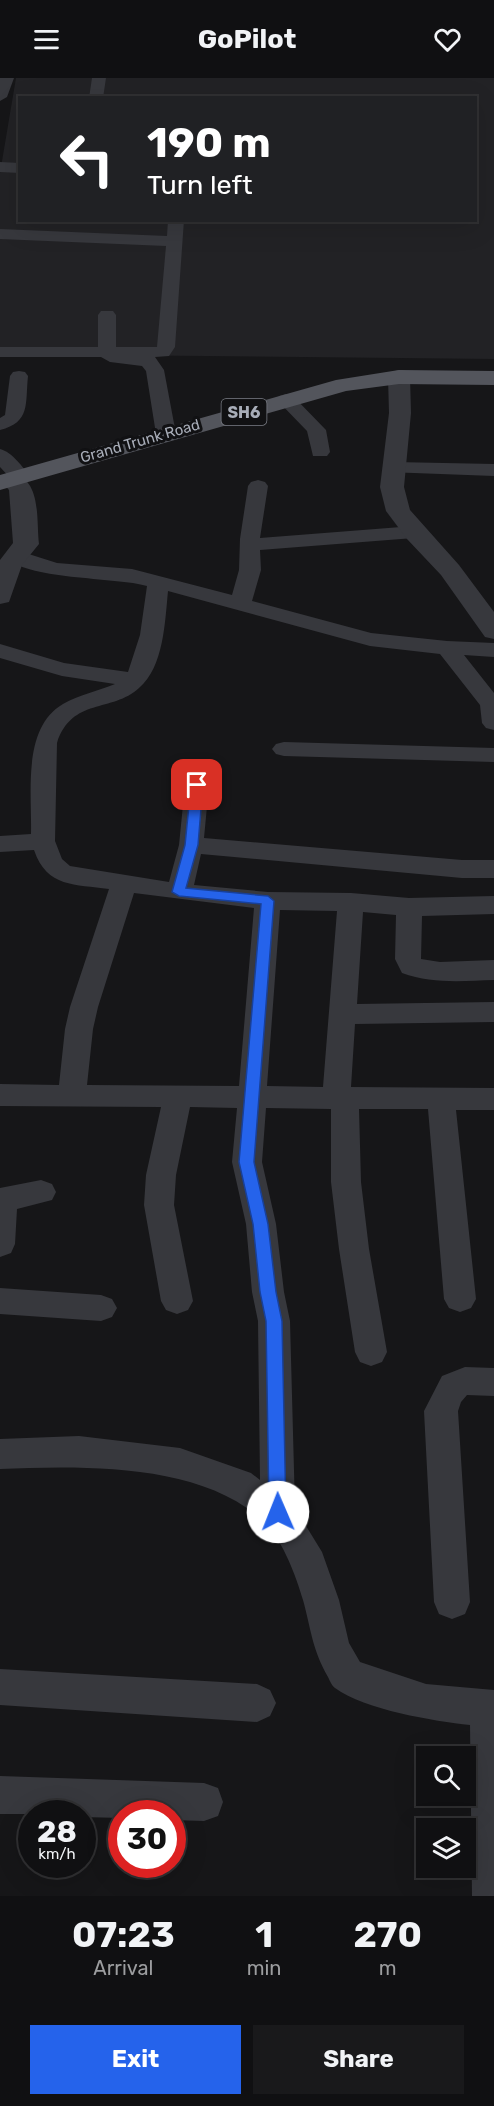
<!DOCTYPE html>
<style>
:root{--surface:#101012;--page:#19191b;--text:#f1f3f6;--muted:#9c9d9f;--line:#303032;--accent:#2563eb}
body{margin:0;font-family:Rubik,sans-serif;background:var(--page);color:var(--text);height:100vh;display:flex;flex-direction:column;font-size:22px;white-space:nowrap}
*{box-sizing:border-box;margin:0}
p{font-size:20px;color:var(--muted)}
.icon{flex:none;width:33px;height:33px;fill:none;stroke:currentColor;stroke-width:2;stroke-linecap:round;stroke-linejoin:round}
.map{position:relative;height:1818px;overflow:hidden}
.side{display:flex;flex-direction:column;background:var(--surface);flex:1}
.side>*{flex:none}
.hud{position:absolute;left:18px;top:18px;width:459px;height:126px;border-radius:0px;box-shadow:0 6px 24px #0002,0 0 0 2px var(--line);background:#202124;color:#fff;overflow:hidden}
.tools{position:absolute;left:416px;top:1668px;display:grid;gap:12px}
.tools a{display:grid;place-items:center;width:60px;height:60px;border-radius:0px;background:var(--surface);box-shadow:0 6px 24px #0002,0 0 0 2px var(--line);font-size:30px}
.speed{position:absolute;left:18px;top:1722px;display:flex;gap:12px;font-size:30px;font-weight:700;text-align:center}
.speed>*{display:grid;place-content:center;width:78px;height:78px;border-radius:50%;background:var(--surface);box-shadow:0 6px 24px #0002,0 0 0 2px var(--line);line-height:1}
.speed small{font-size:15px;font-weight:400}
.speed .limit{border:9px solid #d22;background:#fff;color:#111}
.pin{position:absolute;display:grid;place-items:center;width:51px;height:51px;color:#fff;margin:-26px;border-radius:12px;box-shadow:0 3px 9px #0006}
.me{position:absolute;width:66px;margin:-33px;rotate:359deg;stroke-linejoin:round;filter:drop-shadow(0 0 4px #0008)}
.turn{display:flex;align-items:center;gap:21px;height:126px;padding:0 30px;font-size:27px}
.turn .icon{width:78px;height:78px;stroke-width:2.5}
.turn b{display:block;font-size:42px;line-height:51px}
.eta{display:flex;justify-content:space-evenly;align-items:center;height:102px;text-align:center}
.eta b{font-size:36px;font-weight:700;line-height:42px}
.primary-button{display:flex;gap:12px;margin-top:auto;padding:12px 30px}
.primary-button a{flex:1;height:69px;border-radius:0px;background:var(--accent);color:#fff;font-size:24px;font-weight:700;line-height:69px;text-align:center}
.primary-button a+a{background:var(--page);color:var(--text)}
header{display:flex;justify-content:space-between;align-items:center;height:78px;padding:0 30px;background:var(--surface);font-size:27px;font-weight:700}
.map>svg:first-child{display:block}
.built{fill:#222225;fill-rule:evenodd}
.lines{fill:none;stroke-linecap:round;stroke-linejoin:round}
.minor{fill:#37383d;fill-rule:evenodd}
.tertiary{fill:#37383d;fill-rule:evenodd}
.primary{fill:#53555c;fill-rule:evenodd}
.route{fill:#2563eb;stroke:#184099;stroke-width:1.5}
.labels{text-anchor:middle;stroke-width:6;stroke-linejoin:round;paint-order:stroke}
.far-street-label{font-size:15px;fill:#a8adb8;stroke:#111113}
.shield{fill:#111113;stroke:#7b7e86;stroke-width:1.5}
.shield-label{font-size:16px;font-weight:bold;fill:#a8adb8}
</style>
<header><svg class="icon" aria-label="menu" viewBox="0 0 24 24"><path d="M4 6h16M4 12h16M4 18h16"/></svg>GoPilot<svg class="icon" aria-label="heart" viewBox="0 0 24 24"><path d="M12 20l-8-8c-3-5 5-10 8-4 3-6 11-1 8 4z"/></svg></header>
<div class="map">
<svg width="494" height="1818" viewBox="0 0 494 1818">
<rect width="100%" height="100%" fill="#161618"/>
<path class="built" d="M16 0H494V281L0 276V95ZM20 20H476V142H20Z"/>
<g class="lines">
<path class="minor" d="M0 0H14L7 19 0 23Z
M92 0H106L103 20H89Z
M0 84 20 85V95L0 94Z
M168 142H184L175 269 169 278 155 279 164 292 176 356 173 360H159L156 356 146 293 142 288 110 284 101 279H0V269H98V237L101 233H113L116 237V269H157L166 168 0 161V151L167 158Z
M19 293 25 294 28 298C25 326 31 344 0 352V340L5 337 10 298 13 294Z
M286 316 293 318 326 352 330 374 327 378H313L307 353 277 322 279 318Z
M0 371C12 374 23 389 30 399L27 403H13L0 389Z
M394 384 494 386V398L387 394 384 390 387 386Z
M258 402 265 404 268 408 260 460 414 448 421 450 424 454 421 458 414 460 260 472 261 492 252 523 371 555 447 563 494 565V579L464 577 494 615V652L486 650 482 645 480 627 440 576 370 568 168 513C165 543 164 589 139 610 112 635 72 619 57 665L55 763 62 781 70 788 169 804 179 767 185 707 188 702 197 699 206 702 209 707 204 760 462 782H494V800H462L201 776 194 807 268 814 351 815 409 820 494 818V836L422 838 421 881 440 884 494 882V902C462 903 432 906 402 895L395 881 396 837 363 834 357 926 494 924V944L355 946 351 1009 494 1010V1032H456L476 1221 471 1230 460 1234 449 1230 444 1221 428 1031H359L361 1104 369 1171 387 1274 382 1284 371 1288 360 1284 355 1274 339 1171 331 1104V1031L266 1030 262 1084 276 1146 284 1214 290 1243 295 1430 322 1474 339 1522 349 1565 360 1584 426 1606 494 1612V1818H472L470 1647C434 1643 365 1632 335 1610 332 1608 330 1603 328 1599 312 1571 311 1551 303 1522 296 1498 283 1463 265 1445 203 1384 81 1388 0 1391V1361L79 1358 180 1370 251 1395 260 1402 258 1243 252 1214 246 1146 232 1084 237 1030 190 1029 176 1097 174 1127 193 1223 188 1232 177 1236 166 1232 161 1223 144 1127 146 1097 161 1029 0 1028V1006L59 1007 65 951 70 929 109 811C75 806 47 810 34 772L0 774V758L31 756C32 714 22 650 63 626 79 617 98 613 115 606L62 598 0 580V566L64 585 128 594 140 557 147 508C117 499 22 502 6 478L9 474 16 472 57 485 132 491 232 517 239 492 240 461 248 408 251 404ZM134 815 254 830 239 1008 87 1007 93 951 98 929ZM280 832 337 833 323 1009 267 1008Z
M284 664 494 670V684L284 678 276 676 272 671 276 666Z
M41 1102 52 1106 56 1114 52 1122 17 1131 15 1166 11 1175 0 1179V1110Z
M0 1210 101 1217 112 1221 117 1230 112 1239 101 1243 0 1236Z
M465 1289 494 1290V1318L467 1317 461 1324 458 1333 470 1524 465 1536 452 1541 439 1536 434 1524 424 1333 442 1298Z
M0 1591 257 1606 270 1612 276 1625 270 1638 257 1644 0 1627Z
M0 1698 204 1705 218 1710 223 1724 218 1738 204 1743 172 1742V1736H122V1740L82 1739V1736H0Z"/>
<path class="tertiary" d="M399 292 407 294 410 299 411 335 404 409 410 432 459 487 494 534V561L485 559 441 497 407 461 386 433 380 409 389 335 388 299 391 294Z
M12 395C42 402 36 441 39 466L22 487 9 524 0 526V482L13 465 9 412 0 402 3 397Z"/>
<path class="primary" d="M399 292 494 293V307L399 306 346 313 0 412V397L336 302Z"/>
</g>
<path class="route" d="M197 703 203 707 198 767 186 810 268 818 274 823 254 1084 268 1146 276 1214 282 1243 286 1434 284 1439 278 1442 271 1439 269 1434 266 1243 260 1214 253 1146 239 1084 261 826 179 818 172 814 185 767 191 707Z"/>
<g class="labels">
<g class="far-street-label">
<text transform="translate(140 363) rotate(-16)" y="5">Grand Trunk Road</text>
</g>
<rect class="shield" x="221.5" y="321" width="45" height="26" rx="4.5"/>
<g class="shield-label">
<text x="244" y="340">SH6</text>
</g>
</g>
</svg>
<div class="tools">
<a><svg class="icon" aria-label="search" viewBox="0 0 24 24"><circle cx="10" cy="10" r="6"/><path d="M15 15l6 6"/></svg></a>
<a><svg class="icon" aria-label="layers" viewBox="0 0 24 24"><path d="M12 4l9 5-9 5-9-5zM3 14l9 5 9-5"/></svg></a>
</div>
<div class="speed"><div>28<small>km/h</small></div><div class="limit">30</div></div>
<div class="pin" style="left:197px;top:707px;background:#d93025"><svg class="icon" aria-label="arrive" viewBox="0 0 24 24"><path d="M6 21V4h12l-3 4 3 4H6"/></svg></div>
<svg class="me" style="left:278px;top:1434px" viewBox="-20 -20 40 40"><circle r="19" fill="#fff"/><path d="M0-13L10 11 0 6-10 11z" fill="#2563eb"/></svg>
<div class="hud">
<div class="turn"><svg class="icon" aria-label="left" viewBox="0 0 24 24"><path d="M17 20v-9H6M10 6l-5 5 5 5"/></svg><div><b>190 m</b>Turn left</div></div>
</div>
</div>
<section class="side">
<div class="eta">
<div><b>07:23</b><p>Arrival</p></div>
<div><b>1</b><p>min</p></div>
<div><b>270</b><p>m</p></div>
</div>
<div class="primary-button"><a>Exit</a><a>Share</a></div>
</section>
